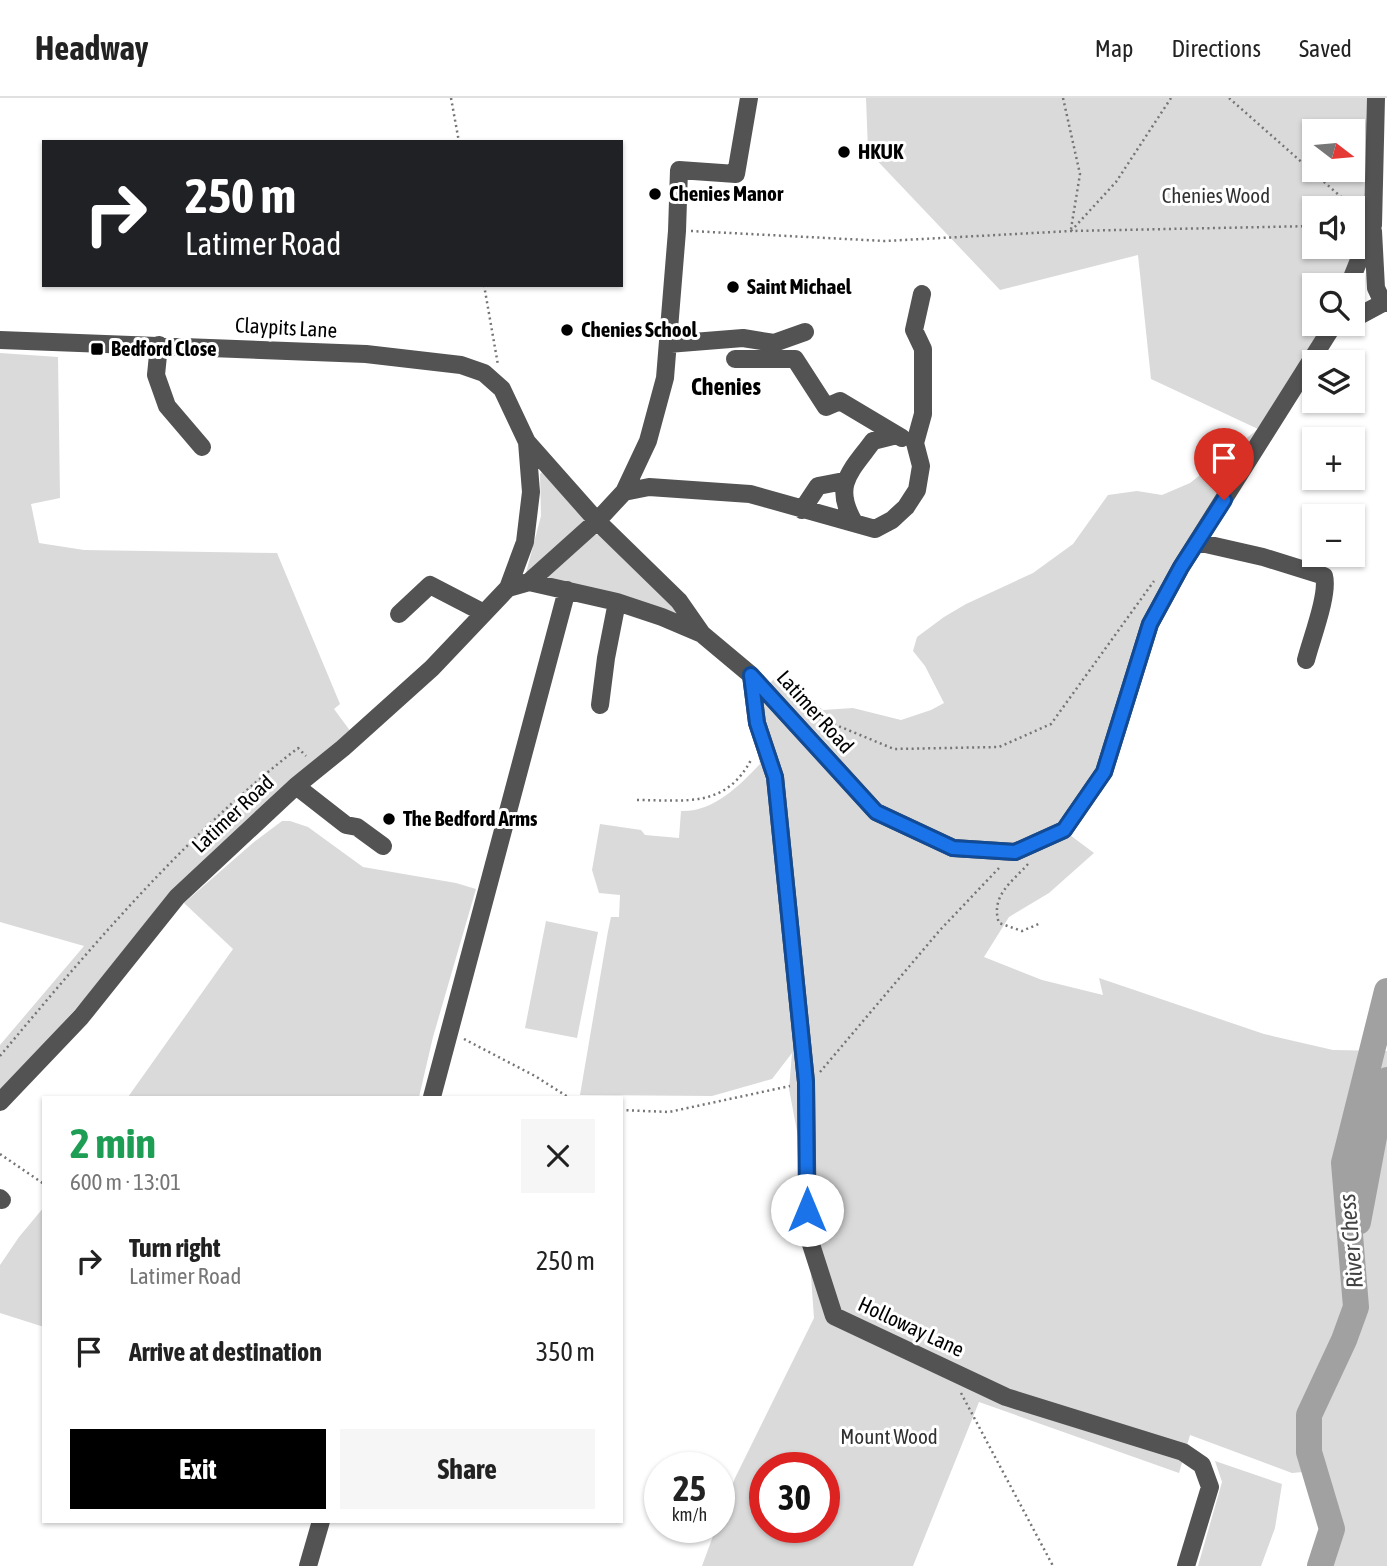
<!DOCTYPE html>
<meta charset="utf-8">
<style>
:root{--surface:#fff;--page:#f6f6f6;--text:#222;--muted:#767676;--line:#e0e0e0;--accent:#000}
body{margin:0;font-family:"Asap Condensed",sans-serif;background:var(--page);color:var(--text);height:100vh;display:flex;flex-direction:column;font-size:26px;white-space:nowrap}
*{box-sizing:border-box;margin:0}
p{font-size:23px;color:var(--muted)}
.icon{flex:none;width:38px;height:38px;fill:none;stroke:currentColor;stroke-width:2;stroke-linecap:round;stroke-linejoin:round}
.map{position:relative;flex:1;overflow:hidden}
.side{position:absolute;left:42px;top:998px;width:581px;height:427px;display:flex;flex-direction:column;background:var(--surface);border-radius:0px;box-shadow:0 2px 5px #0004}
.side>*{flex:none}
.top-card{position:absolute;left:42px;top:42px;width:581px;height:147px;border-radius:0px;box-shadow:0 2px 5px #0004;background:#202124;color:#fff;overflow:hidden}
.needle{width:46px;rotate:106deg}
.fabs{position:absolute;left:1302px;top:21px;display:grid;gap:14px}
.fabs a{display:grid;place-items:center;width:63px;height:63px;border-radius:0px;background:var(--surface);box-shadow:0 2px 5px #0004;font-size:35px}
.speed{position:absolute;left:644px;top:1354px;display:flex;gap:14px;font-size:35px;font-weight:700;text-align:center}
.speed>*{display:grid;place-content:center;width:91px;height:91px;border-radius:50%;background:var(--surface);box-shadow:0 2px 5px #0004;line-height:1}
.speed small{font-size:18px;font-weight:400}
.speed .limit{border:10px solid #d22;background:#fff;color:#111}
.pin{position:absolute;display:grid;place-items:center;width:60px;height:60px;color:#fff;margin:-72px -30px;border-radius:50% 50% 50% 0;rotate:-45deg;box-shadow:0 0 7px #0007}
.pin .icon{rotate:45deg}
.me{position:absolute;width:77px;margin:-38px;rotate:0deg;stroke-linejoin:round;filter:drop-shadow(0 0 5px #0008)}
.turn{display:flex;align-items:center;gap:24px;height:147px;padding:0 28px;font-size:32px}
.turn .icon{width:91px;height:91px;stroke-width:2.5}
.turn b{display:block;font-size:49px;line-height:60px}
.round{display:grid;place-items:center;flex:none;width:74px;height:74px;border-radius:0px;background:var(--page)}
.summary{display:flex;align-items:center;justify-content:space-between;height:119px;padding:0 28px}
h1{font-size:42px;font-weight:700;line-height:52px;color:#1e9e55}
.action{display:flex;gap:14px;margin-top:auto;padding:14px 28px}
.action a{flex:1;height:80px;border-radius:0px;background:var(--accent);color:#fff;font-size:28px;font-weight:700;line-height:80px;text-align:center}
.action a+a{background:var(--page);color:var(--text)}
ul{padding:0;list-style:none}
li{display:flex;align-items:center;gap:21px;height:91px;padding:0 28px}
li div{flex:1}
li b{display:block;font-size:26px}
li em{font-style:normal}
header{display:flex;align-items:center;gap:42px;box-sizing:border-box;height:98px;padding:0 35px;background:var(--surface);border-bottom:2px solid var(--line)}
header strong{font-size:33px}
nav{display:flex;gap:38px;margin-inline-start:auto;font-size:24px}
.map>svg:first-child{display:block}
.green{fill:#dadada;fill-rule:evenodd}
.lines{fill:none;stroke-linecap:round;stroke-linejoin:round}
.river{stroke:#a1a1a1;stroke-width:26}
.path{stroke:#757575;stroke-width:2.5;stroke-dasharray:2 3.5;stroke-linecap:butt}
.minor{stroke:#535353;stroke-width:18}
.route-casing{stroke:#114b97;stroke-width:18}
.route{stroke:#1a73e8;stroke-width:12}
.poi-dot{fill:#000;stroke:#fff;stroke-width:2.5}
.labels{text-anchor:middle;stroke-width:6;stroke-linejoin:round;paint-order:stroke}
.poi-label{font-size:21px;font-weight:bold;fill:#000;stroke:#fff;text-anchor:start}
.park-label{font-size:21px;fill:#313131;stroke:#fff}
.street-label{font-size:21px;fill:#000;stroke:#fff}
.water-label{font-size:23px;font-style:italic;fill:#424242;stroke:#fff}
.quarter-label{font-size:24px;font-weight:bold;fill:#000;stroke:#fff}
</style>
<header>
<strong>Headway</strong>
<nav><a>Map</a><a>Directions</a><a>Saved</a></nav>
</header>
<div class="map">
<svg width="1387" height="1468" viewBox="0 0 1387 1468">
<rect width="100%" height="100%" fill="#fff"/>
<path class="green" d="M866 0H1380L1373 127 1343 187H1314V226H1325L1163 489 1101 672 1062 730 1013 752 952 747 878 712 765 590 775 580 806 597 823 612 853 610 901 622 931 612 944 605 925 568 913 553 917 539 944 519 966 506 1033 475 1073 446 1108 397 1137 393 1162 397 1190 385 1258 331 1151 281 1138 157 1000 192 868 53ZM1314 33H1353V72H1314ZM1314 110H1353V149H1314Z
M0 255 58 259 60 400 31 406 39 445 84 452 277 455 340 606 334 611 351 634 80 906 0 995V947L84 848 0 824Z
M542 374 584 419V427L527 476 526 475 541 418 540 376Z
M590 436 601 437 657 489 680 517 549 481 547 478Z
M764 596 874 717 951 753 1015 758 1066 734 1094 755 1049 795 1009 819 984 859 1042 882 1103 897 1099 880 1264 936 1333 952 1387 953V1468H1332L1338 1411 1328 1375 1314 1373 1292 1375 1190 1337 1179 1375 979 1304 913 1468H702L716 1430H719V1422L735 1380 814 1220 803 1065 789 991 792 955 772 981 712 998 580 997 608 833 611 819H619L620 797 599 795 592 772 600 726 641 732 645 737 679 740 681 713C714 714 739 688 760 666L749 618ZM765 1370H824V1430H765Z
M282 723H290L308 729 363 769 456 785 476 791 433 939 419 999H128L233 851 184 805 254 744Z
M546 823 598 834 577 940 525 930Z
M44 1109V1229L0 1215V1167L19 1139Z
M1215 1363 1282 1386 1275 1430 1261 1468H1198L1222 1384Z"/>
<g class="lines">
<path class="river" d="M1358 1124 1384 986 1387 982
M1320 1468 1332 1431 1309 1354V1317L1344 1242 1356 1209 1344 1065 1387 893"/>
<path class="path" d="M451 0 459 44
M1063 0 1080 76 1071 131
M1229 0 1357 113
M691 133 885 143 1071 133 1314 128
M1071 133 1116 84 1171 0
M484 187 498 267
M801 607 819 620 894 651 999 649 1051 626 1154 483
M637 702C686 702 726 711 752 660
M1028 766C1012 784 990 798 999 825L1022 833 1041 825
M464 941 535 978 568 999
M0 958C91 849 185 737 298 650L306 658
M820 974 940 832 1000 769
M621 1012 669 1014 790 988
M0 1056 44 1086
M961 1295 1053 1468"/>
<path class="minor" d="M1373 133 1376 190 1383 205
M1349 187 1373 127 1376 0
M1353 221 1383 205H1387
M0 242 366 256 461 267 484 275 502 291 527 344 597 423 679 503 702 536
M668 246 743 240 774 245 805 234
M159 247 156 277 167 308 202 349
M735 261H795L826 309 840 303 897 337
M624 394 649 389 750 396 875 431 892 422 906 409 917 392 921 368 915 345 923 316V251L914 232 922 196
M802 412 818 388 844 383
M854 424C832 387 851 373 873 343L897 337 902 340
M1197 444 1263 459 1324 478C1329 496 1311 542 1306 562
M529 484 597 423 624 394 648 343 665 280 677 133 679 72 736 76 749 0
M508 490 525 444 531 394 527 344
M399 516 430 487 484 515
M751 577 757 625 775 679 806 984 808 1137 834 1218 1006 1299 1183 1354 1202 1367 1210 1389 1186 1468
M600 607 606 560 617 504
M296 688 346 727 357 729 383 748
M432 999 567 492
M0 1004 81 919 177 799 296 688 343 650 432 570 508 490 529 484 617 504 662 519 702 536 751 577 876 714 953 750 1015 754 1064 732 1104 674 1150 526 1181 469 1334 226
M0 1100 2 1102
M308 1468 321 1423"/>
</g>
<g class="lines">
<defs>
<path id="route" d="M807 1112 806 984 775 679 757 625 751 577 876 714 953 750 1015 754 1064 732 1104 674 1150 526 1181 469 1224 402"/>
</defs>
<use href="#route" class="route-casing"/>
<use href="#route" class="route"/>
</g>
<g class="poi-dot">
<circle cx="844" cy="54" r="7"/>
<circle cx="655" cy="96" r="7"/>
<circle cx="733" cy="189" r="7"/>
<circle cx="567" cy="232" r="7"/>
<rect x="90" y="244" width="14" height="14" rx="3.5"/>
<circle cx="389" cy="721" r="7"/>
</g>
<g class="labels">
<g class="poi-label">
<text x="858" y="61">HKUK</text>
<text x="669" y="103">Chenies Manor</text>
<text x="747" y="196">Saint Michael</text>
<text x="581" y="239">Chenies School</text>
<text x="111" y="258">Bedford Close</text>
<text x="403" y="728">The Bedford Arms</text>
</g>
<g class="park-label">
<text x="1216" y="105">Chenies Wood</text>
<text x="889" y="1346">Mount Wood</text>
</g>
<g class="street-label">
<text transform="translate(286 230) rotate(3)" y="7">Claypits Lane</text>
<text transform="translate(815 614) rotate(48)" y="7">Latimer Road</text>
<text transform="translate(233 716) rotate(-43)" y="7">Latimer Road</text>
<text transform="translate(911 1229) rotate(25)" y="7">Holloway Lane</text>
</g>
<g class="water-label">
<text transform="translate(1351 1143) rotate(-95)" y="8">River Chess</text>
</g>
<g class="quarter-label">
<text x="726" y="297">Chenies</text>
</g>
</g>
</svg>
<div class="fabs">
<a><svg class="needle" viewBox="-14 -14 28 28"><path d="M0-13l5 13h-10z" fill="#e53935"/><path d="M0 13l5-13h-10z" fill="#767676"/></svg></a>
<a><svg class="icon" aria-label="sound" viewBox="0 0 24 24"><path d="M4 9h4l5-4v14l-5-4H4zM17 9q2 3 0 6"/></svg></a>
<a><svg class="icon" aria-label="search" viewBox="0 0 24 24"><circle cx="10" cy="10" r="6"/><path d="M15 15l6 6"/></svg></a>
<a><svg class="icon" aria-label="layers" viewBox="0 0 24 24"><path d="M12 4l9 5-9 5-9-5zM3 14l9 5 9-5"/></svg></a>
<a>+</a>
<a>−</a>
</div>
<div class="speed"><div>25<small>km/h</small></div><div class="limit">30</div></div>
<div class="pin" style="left:1224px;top:402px;background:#d93025"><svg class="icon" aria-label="arrive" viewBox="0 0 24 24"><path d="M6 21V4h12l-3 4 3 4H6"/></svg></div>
<svg class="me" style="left:807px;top:1112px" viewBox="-20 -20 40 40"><circle r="19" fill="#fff"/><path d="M0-13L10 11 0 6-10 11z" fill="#1a73e8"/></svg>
<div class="top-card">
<div class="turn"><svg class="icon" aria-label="right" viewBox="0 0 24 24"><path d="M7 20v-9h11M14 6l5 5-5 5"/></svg><div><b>250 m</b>Latimer Road</div></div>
</div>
<section class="side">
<div class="summary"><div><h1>2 min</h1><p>600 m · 13:01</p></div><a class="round"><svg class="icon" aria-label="close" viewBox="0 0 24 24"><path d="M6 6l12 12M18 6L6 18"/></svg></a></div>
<ul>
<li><svg class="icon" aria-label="right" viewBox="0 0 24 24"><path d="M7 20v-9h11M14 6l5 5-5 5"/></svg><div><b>Turn right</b><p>Latimer Road</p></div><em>250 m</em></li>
<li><svg class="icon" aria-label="arrive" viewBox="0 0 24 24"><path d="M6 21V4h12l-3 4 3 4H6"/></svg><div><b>Arrive at destination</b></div><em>350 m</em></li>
</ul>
<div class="action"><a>Exit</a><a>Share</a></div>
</section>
</div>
